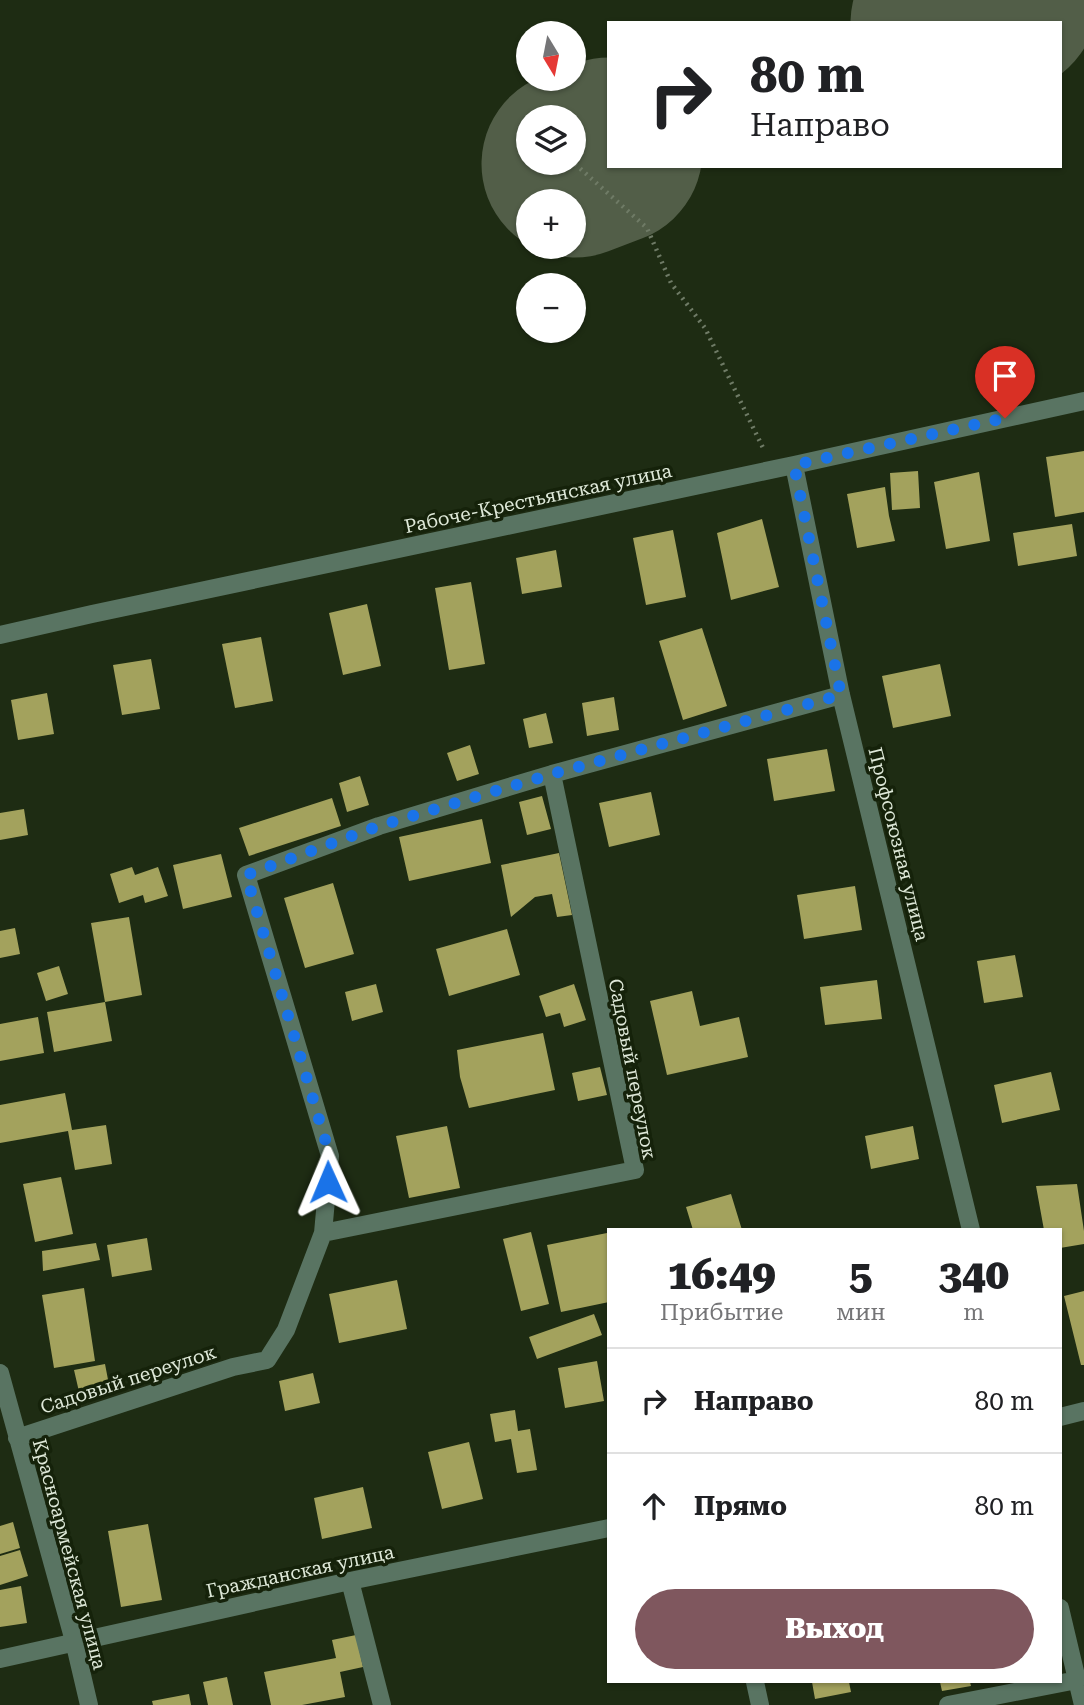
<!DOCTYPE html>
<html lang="ru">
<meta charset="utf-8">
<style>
:root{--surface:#fff;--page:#f2f2f2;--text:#202124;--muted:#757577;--line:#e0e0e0;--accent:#7f575e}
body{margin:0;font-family:"Roboto Serif",serif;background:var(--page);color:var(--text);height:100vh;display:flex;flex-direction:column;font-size:26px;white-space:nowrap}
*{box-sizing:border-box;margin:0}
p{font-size:23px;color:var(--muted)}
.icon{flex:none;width:38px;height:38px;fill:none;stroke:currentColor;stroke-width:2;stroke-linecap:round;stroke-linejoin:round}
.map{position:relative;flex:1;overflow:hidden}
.side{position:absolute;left:607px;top:1228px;width:455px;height:455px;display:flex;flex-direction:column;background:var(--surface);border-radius:0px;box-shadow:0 2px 5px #0004}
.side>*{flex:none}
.guide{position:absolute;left:607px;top:21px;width:455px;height:147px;border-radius:0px;box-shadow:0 2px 5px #0004;background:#fff;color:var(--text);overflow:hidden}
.needle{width:46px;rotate:170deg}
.tools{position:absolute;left:516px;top:21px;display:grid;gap:14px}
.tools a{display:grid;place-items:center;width:70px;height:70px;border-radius:50%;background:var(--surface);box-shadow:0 2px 5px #0004;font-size:35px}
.pin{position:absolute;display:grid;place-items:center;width:60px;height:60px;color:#fff;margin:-72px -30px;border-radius:50% 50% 50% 0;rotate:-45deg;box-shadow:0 0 7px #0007}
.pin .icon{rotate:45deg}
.me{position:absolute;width:77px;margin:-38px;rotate:359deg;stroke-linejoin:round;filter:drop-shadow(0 0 5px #0008)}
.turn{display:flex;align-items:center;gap:24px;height:147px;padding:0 28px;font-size:32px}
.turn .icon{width:91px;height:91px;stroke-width:2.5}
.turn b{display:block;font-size:49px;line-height:60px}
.eta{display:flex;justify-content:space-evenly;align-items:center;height:119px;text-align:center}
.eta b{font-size:42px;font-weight:800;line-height:49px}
.action{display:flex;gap:14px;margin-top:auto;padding:14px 28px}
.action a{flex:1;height:80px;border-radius:42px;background:var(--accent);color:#fff;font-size:28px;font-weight:800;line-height:80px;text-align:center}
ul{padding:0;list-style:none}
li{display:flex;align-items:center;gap:21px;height:105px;padding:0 28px;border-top:2px solid var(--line)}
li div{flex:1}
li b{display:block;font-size:26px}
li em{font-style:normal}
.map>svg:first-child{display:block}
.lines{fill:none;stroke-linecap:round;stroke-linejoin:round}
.runway{stroke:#525e48;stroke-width:187}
.building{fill:#a3a25d}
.path{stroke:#6f7b66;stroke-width:4.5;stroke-dasharray:2 5;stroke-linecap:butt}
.minor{stroke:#597462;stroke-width:18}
.route{stroke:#1a73e8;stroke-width:12;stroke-dasharray:0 21.6}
.labels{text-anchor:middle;stroke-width:7;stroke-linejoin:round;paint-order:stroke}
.street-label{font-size:19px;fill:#dee8d8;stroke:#15220a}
</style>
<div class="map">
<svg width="1084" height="1705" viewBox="0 0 1084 1705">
<rect width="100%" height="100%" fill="#1e2c13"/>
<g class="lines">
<path class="runway" d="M944 23 1004 0
M575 164 609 151"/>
</g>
<path class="building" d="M1084 451V512L1055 517 1046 457Z
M918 471 920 508 892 510 890 473Z
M979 472 990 541 946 549 934 482Z
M885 487 889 516 895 541 857 548 847 494Z
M762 519 779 587 731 600 717 533Z
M1072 524 1077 556 1018 566 1013 533Z
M673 530 686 597 646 605 633 538Z
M556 550 562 587 522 594 516 558Z
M471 582 485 664 449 670 435 588Z
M367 604 381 666 343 675 329 613Z
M702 628 727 706 683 720 659 641Z
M261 637 273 701 235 708 222 644Z
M151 659 160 709 122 715 113 665Z
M940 664 951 716 893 728 882 676Z
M47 693 54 734 18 740 11 700Z
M614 697 619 730 587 736 582 703Z
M546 713 553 743 529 748 523 719Z
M470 745 479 774 457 781 447 753Z
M827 749 835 791 774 801 767 759Z
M360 776 369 805 347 812 339 783Z
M651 792 660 835 609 847 599 803Z
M542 796 551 829 527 835 519 802Z
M332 798 341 826 249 856 239 828Z
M24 809 28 835 0 840V813Z
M482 819 491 863 409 881 399 837Z
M559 853 572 915 557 917 552 894 535 897 511 917 501 865Z
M221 854 232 897 183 909 173 865Z
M132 867 135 875 158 867 168 896 145 903 143 895 119 903 110 874Z
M333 883 354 954 305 968 284 898Z
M855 886 862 930 804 939 797 895Z
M129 917 142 995 105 1002 112 1041 54 1052 47 1012 105 1002 91 923Z
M15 928 20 954 0 958V931Z
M507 929 520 975 449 996 436 949Z
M1015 955 1023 997 984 1003 977 961Z
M59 966 68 994 46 1001 37 973Z
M877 980 882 1019 825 1025 820 987Z
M376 984 383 1012 352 1021 345 992Z
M574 984 586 1020 564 1027 560 1013 546 1017 539 996Z
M692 991 700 1026 739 1017 748 1057 667 1075 650 1001Z
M38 1017 44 1053 0 1061V1024Z
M543 1033 555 1090 469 1108 460 1077 457 1050Z
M600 1067 607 1095 578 1101 572 1073Z
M1051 1072 1060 1110 1002 1123 994 1085Z
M65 1093 72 1130 106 1125 112 1164 75 1170 68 1131 0 1143V1105Z
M447 1126 460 1188 409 1198 396 1136Z
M913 1126 919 1159 871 1169 865 1136Z
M61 1177 73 1234 35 1242 23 1184Z
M1077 1184 1084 1231V1244L1060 1248V1230H1044L1036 1186Z
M731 1194 742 1230H693L686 1207Z
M531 1232 549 1304 521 1311 503 1239Z
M607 1233 609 1244V1302L561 1312 547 1245Z
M147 1238 152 1270 112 1277 107 1245Z
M96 1243 100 1260 43 1271 42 1251Z
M397 1280 407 1329 339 1343 329 1294Z
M84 1288 95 1361 54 1368 42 1295Z
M1084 1291V1365H1081L1064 1296Z
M594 1314 602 1335 537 1359 529 1337Z
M597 1361 604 1401 565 1408 558 1368Z
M105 1364 110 1390 80 1396 74 1370Z
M313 1373 320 1403 285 1411 279 1381Z
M515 1410 518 1431 530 1429 537 1470 517 1473 511 1439 495 1442 490 1414Z
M469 1442 483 1499 442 1509 428 1452Z
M363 1487 372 1528 322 1539 314 1498Z
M13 1522 20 1548 0 1554V1526Z
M148 1524 162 1600 121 1607 108 1531Z
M20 1550 28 1576 0 1585V1556Z
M21 1586 27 1623 0 1627V1590Z
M356 1635 363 1667 340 1672 345 1697 302 1705H271L264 1672 336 1658 332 1640Z
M227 1677 233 1705H208L203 1682Z
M812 1682H849L851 1692 815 1699Z
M940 1682H970L971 1686 942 1691Z
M189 1694 191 1705H153L152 1701Z"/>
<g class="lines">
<path class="path" d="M575 164 647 228 671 283 705 328 764 450"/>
<path class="minor" d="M794 465 841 695 971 1230
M0 635 92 614 794 465 1084 401
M323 1233 330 1156 246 875 379 826 552 774
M0 1373 74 1641 89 1705
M1060 1417 1084 1411
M17 1438 233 1367 267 1360 286 1330 323 1233 635 1170 552 774 841 695
M350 1581 382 1705
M1060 1608 1083 1705
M0 1659 350 1581 609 1528
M755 1682 760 1705
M948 1705 1077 1680"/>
</g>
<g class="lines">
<path class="route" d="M328 1182 330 1156 246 875 379 826 552 774 841 695 794 465 1005 418"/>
</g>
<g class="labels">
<g class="street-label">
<text transform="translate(538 498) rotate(-12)" y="7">Рабоче-Крестьянская улица</text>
<text transform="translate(899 844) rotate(76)" y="7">Профсоюзная улица</text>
<text transform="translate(633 1069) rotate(79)" y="7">Садовый переулок</text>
<text transform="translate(128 1379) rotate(-18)" y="7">Садовый переулок</text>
<text transform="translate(70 1554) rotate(75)" y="7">Красноармейская улица</text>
<text transform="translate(300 1571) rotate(-12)" y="7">Гражданская улица</text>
</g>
</g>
</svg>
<div class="tools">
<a><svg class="needle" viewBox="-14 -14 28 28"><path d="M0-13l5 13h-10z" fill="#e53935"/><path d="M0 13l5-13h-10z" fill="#757577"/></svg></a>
<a><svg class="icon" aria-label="layers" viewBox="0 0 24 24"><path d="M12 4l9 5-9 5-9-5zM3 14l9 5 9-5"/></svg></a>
<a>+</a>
<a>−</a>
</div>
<div class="pin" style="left:1005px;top:418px;background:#d93025"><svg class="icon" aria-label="arrive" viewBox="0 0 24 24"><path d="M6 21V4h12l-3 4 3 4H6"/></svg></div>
<svg class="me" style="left:328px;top:1182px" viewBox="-20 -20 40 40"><path d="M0-17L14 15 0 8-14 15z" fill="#1a73e8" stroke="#fff" stroke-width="4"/></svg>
<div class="guide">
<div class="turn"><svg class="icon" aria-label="right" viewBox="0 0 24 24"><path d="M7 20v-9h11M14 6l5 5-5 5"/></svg><div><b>80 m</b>Направо</div></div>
</div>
<section class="side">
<div class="eta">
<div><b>16:49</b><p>Прибытие</p></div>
<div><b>5</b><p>мин</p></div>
<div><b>340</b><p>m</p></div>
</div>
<ul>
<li><svg class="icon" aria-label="right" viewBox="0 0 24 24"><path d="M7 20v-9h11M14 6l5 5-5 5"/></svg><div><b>Направо</b></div><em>80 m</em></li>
<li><svg class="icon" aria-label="ahead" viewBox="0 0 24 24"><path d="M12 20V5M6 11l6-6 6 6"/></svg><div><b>Прямо</b></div><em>80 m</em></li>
</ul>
<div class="action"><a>Выход</a></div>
</section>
</div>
